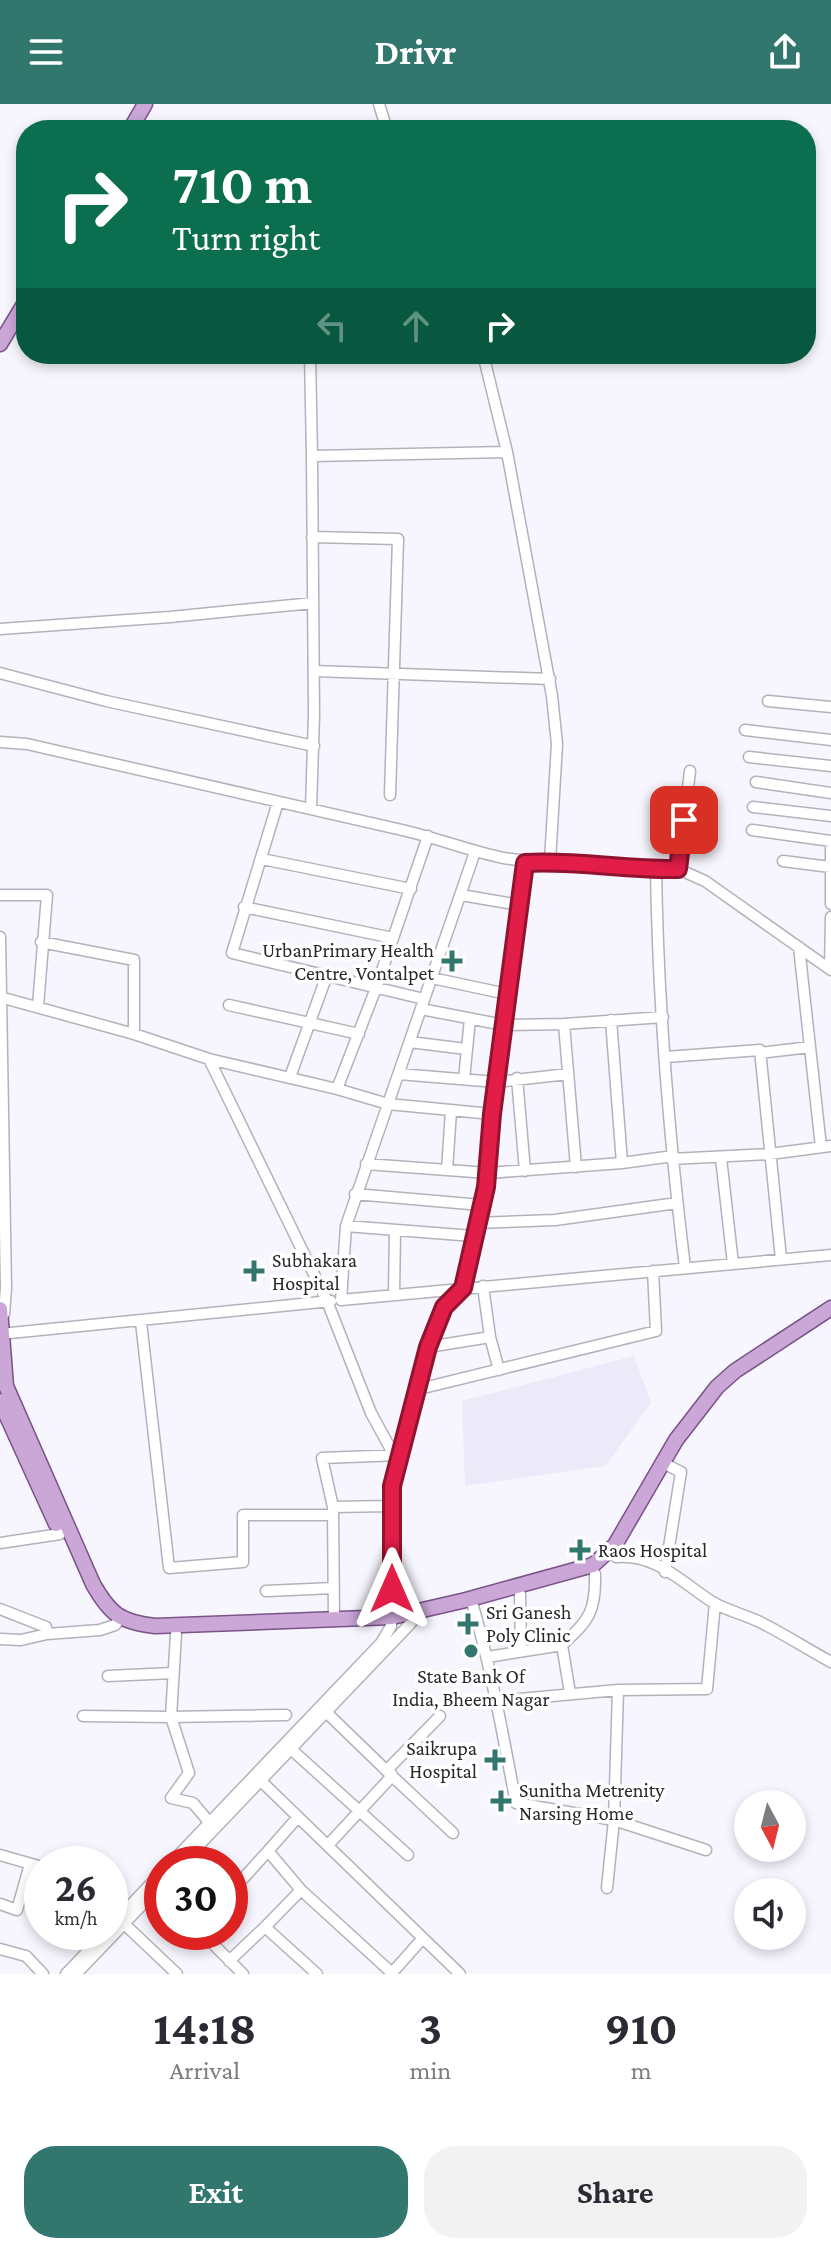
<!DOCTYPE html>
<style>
:root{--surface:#fff;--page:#f2f2f3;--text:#2b2b33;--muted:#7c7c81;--accent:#32776d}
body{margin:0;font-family:"Crimson Pro",serif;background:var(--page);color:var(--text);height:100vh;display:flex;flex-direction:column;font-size:30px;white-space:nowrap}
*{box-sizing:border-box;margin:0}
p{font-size:26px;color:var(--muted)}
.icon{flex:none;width:44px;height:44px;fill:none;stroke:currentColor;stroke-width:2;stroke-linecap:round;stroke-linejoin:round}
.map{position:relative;height:1870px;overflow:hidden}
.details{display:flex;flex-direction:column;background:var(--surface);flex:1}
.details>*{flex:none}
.banner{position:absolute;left:16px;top:16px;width:800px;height:244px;border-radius:32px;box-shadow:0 4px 12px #0003;background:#0b6e4f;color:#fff;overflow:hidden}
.needle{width:52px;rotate:173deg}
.controls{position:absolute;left:734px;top:1686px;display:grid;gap:16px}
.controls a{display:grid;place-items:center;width:72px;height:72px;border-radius:50%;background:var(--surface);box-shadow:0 4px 12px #0003;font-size:40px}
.speed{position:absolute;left:24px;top:1742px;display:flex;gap:16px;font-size:40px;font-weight:700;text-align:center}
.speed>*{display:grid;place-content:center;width:104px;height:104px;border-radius:50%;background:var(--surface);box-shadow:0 4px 12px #0003;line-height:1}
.speed small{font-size:20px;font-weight:400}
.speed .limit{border:12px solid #d22;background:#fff;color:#111}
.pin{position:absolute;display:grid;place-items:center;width:68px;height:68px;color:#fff;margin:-34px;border-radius:16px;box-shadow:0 4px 12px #0006}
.me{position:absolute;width:88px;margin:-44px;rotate:0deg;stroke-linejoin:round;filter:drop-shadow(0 0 6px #0008)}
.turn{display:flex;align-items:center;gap:28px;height:168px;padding:0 24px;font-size:36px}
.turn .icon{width:104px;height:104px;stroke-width:2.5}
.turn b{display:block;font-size:56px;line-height:68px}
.lanes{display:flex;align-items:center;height:76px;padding:0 24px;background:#0003;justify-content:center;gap:40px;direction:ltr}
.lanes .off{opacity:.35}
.eta{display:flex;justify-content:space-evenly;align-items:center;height:136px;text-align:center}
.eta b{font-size:48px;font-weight:700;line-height:56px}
.primary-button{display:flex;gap:16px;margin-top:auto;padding:16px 24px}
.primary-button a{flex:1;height:92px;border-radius:32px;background:var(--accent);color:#fff;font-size:32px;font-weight:700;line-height:92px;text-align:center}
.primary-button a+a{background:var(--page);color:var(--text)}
header{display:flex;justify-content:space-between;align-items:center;height:104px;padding:0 24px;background:var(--accent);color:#fff;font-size:36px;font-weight:700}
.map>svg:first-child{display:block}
.built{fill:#ece9f9}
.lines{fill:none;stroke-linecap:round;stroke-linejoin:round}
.minor-casing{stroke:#b3b2ba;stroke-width:13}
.major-casing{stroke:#7a5489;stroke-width:17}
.minor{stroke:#fff;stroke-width:10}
.major{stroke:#caa7d7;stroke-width:14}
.route-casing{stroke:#92132f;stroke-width:20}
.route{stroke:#e11d48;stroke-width:14}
.poi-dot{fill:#32776d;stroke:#fff;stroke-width:3}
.labels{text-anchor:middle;stroke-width:7;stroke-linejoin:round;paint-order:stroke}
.poi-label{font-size:20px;fill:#28272a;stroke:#fff;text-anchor:start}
</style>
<header><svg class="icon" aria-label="menu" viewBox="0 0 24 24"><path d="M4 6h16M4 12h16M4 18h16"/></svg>Drivr<svg class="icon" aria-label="share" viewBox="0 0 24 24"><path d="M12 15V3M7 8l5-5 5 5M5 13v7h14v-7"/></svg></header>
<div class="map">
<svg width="831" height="1870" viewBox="0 0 831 1870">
<rect width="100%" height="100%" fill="#f7f5fd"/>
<path class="built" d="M634 1252 651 1299 605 1362 465 1382 462 1297Z"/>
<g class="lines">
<defs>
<path id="minor" d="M379 0 387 26
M310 250 312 352
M312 433 398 435 390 691
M0 525 170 513 313 499
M314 567 550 575
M0 569 106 597 314 642
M768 597 831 603
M745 626 831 636
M0 638 27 640C152 668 277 697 402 726 452 737 499 761 550 757L557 640 552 592 507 348 483 250
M749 653 831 662
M756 678 831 689
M278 698 232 849 424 895
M753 703 831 712
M311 704 314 612 312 352 507 348
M752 726 831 737
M831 744V800
M262 755 411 785
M550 757 636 764 678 765 705 777 831 866
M783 757 830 763
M656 765C658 899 669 1032 685 1164
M678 765 690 667
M0 791H47L38 902
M461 791 520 801
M244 803 393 834
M0 833 6 1184 4 1210
M41 838 134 856V930
M799 843 821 1043
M830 865 831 813
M432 874 507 890
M0 893 134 930 209 955 337 985 388 1000 475 748
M229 901 359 930
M421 905 504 921 564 920
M611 916 622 1059
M410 938 466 945
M760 949 810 943
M666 953 760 946 781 1155
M209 955 327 1197 371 1309 394 1351
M399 970 496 978 568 970
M290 973 327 871
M517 974 525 1067
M464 975 470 915
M337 985 376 884 428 732
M492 1010 388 1000 346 1122 341 1196 831 1151
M721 1054 733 1160
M671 1055 770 1050 831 1042
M366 1060 488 1069 622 1059 673 1052
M576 1063 564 920 663 913
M447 1066 451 1007
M355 1090 481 1101
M477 1119 555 1116 677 1099
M346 1122 473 1132
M483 1182 490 1233 499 1266
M394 1190 395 1126
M141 1218 169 1464 243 1458V1411H333
M0 1230 331 1197
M428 1243 490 1233
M419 1285 656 1227 653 1167
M333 1403 392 1402
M0 1439 60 1430
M616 1453C656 1449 682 1479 714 1499 729 1507 745 1511 760 1518 784 1530 807 1545 831 1558
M665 1468 681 1368 669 1362
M266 1487 334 1484
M520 1490 521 1546
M473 1502C492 1567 503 1633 516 1699L614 1716 618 1586 496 1597
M0 1505 46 1523 47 1530
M334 1517 333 1403 322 1354 400 1351
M176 1530 171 1613 286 1611
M0 1535 21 1536 47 1530 100 1526 115 1521 121 1514
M562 1541C589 1516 596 1508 595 1470
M488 1553 562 1541 570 1589
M108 1572 173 1569
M618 1586 707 1585 715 1499
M327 1609 392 1672
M83 1612 171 1613 189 1669 171 1694 193 1699 209 1718
M291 1645 408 1751
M392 1671 388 1665 440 1612
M261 1677 460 1870
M298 1713 268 1747 301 1786
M328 1741 392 1672 453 1729
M0 1751 42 1763
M170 1760 381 1539 391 1522 392 1382 428 1243 444 1203 463 1184 486 1083 492 1010 525 759
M181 1760 411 1519 413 1510
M607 1784 614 1716 706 1746
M230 1789 268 1747
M0 1800 17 1806 30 1760
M118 1814 177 1870
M110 1823 162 1768
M201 1828 243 1870
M0 1845 26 1852 43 1870
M229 1857 265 1823
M66 1870 106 1828
M76 1870 162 1780
M317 1870 265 1823 301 1786 392 1869
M391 1870 423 1834"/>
<path id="major" d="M130 26 145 0
M0 240 26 197
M0 1205 6 1282 93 1480C110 1510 120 1518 155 1522L392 1513 466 1496 593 1461 615 1441 676 1336 717 1283 735 1267 831 1204
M0 1297 56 1420"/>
</defs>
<use href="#minor" class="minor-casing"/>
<use href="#major" class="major-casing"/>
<use href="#minor" class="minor"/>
<use href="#major" class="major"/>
</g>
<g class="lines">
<defs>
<path id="route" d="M392 1485V1382L428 1243 444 1203 463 1184 486 1083 492 1010 525 759C576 756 626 766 678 765L684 716"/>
</defs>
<use href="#route" class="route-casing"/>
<use href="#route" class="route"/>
</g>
<g class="poi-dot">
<path d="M448 845h8v8h8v8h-8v8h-8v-8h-8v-8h8z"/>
<path d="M250 1155h8v8h8v8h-8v8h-8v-8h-8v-8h8z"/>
<path d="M576 1434h8v8h8v8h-8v8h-8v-8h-8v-8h8z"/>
<path d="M464 1508h8v8h8v8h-8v8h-8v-8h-8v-8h8z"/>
<circle cx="471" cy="1547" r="8"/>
<path d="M491 1644h8v8h8v8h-8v8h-8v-8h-8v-8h8z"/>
<path d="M497 1685h8v8h8v8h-8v8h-8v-8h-8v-8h8z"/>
</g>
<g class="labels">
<g class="poi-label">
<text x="434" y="853" text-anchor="end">UrbanPrimary Health<tspan x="434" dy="23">Centre, Vontalpet</tspan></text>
<text x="272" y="1163">Subhakara<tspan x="272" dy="23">Hospital</tspan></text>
<text x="598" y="1453">Raos Hospital</text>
<text x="486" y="1515">Sri Ganesh<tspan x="486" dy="23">Poly Clinic</tspan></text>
<text x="471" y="1579" text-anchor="middle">State Bank Of<tspan x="471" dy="23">India, Bheem Nagar</tspan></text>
<text x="477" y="1651" text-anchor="end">Saikrupa<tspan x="477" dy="23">Hospital</tspan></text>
<text x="519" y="1693">Sunitha Metrenity<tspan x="519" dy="23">Narsing Home</tspan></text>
</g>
</g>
</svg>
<div class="controls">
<a><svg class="needle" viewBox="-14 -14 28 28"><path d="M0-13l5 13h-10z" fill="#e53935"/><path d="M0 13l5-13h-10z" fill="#7c7c81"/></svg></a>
<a><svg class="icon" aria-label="sound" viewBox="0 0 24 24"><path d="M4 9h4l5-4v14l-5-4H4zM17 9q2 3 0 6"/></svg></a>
</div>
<div class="speed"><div>26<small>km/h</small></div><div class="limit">30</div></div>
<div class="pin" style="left:684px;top:716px;background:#d93025"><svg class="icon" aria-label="arrive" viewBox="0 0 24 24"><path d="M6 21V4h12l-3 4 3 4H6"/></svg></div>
<svg class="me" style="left:392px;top:1485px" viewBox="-20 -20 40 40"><path d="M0-17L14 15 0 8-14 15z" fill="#e11d48" stroke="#fff" stroke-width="4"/></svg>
<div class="banner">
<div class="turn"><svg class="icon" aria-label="right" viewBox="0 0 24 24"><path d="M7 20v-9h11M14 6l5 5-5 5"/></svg><div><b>710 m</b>Turn right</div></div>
<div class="lanes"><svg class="icon off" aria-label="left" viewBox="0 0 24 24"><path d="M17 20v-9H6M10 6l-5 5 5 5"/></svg><svg class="icon off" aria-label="ahead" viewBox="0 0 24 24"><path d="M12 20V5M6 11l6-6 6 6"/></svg><svg class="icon" aria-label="right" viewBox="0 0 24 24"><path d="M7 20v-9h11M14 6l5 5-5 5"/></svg></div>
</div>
</div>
<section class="details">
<div class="eta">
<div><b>14:18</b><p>Arrival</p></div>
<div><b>3</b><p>min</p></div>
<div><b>910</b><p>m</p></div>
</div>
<div class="primary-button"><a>Exit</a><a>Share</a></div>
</section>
